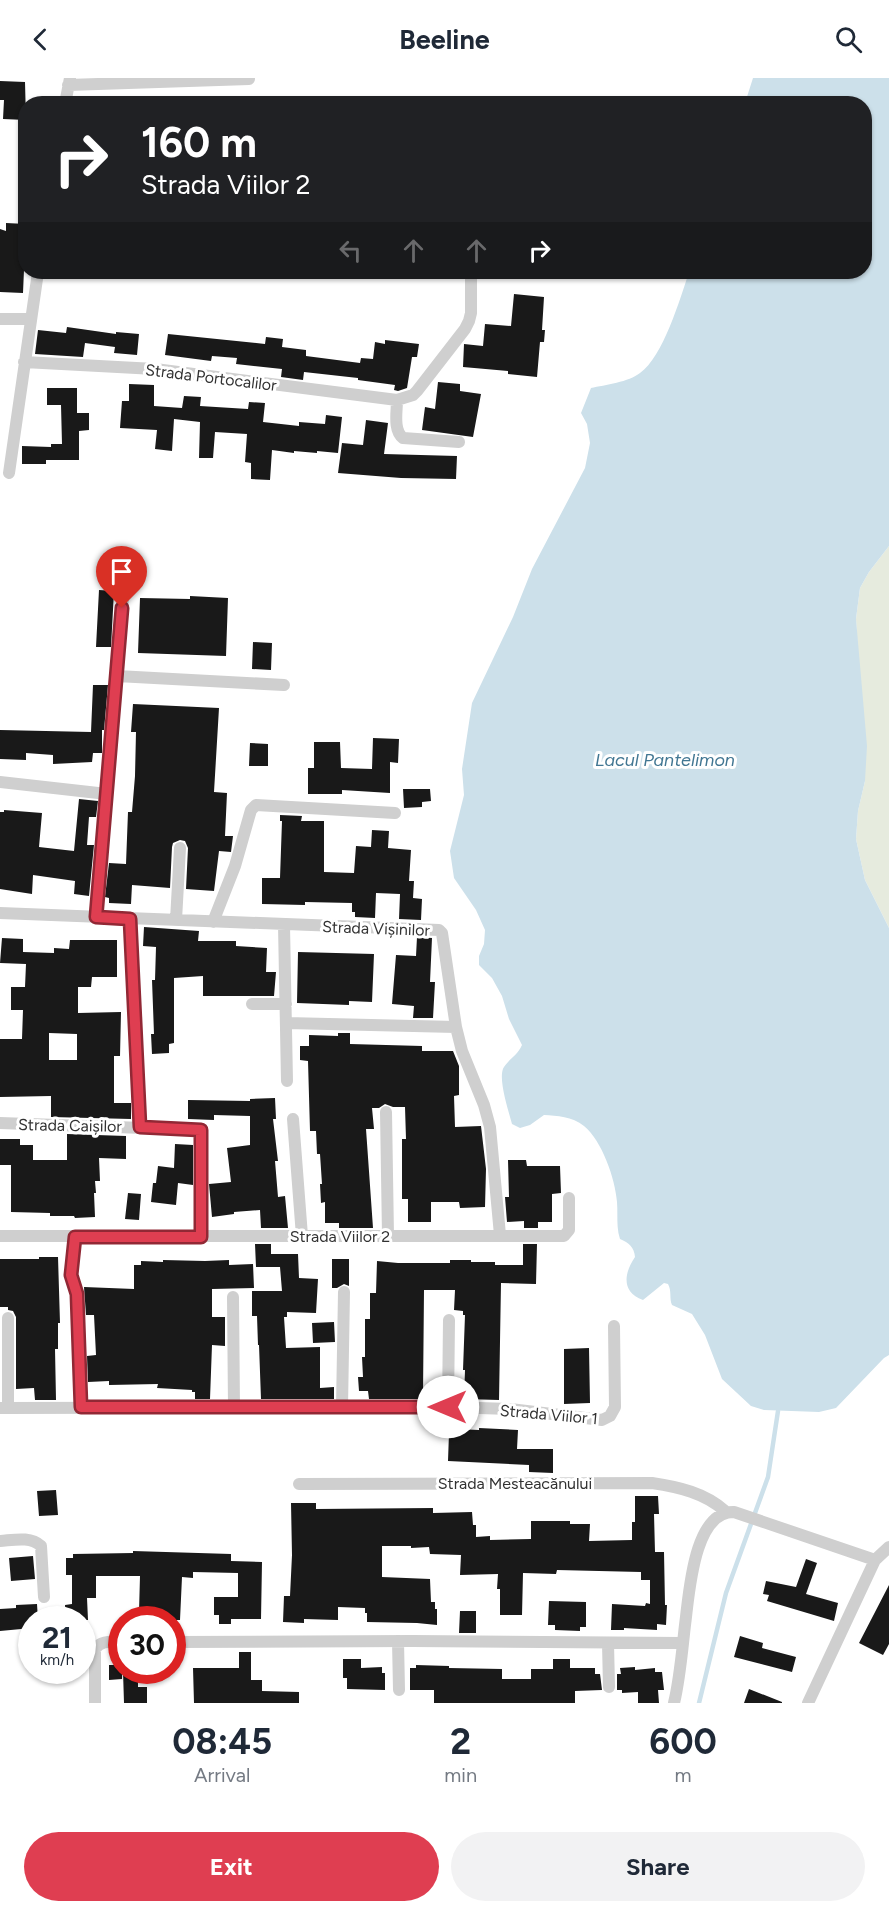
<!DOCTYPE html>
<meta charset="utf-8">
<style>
:root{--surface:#fff;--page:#f2f2f3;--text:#1f2937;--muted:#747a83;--accent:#df3e51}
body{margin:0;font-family:Figtree,sans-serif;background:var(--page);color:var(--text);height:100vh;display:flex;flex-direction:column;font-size:22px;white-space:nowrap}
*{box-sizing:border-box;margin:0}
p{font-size:20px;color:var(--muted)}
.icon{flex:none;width:33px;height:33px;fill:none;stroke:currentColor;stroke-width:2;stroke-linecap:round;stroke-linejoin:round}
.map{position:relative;height:1625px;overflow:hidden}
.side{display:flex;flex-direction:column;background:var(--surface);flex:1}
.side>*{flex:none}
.guide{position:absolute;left:18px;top:18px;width:854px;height:183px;border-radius:24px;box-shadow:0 2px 4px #0004;background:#202124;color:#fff;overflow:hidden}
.speed{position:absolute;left:18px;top:1528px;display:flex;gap:12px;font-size:30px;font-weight:700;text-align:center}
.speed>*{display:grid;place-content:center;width:78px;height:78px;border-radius:50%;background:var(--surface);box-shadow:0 2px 4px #0004;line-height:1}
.speed small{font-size:15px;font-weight:400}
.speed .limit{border:9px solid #d22;background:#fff;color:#111}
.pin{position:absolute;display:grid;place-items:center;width:51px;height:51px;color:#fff;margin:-62px -26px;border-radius:50% 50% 50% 0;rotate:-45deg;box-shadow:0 0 6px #0007}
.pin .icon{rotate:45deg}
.me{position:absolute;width:66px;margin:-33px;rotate:270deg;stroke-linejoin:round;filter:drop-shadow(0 0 4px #0008)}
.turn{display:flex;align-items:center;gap:21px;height:126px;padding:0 24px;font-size:27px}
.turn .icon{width:78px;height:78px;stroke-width:2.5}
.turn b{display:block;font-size:42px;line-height:51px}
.lanes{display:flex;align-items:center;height:57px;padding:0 24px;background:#0003;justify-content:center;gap:30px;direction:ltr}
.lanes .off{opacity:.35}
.eta{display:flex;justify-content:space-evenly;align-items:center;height:102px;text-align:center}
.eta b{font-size:36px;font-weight:700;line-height:42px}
.primary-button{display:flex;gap:12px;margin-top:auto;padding:12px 24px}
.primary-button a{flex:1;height:69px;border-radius:36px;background:var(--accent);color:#fff;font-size:24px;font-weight:700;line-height:69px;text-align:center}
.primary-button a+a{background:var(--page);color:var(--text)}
header{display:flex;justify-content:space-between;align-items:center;height:78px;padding:0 24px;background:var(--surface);font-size:27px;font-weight:700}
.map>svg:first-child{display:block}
.green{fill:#e6ebde}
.water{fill:#cce0ea}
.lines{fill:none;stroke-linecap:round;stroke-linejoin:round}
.stream{stroke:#cce0ea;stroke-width:4.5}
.building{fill:#191919;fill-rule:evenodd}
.minor{stroke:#cfcfcf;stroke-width:12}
.route-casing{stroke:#912835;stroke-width:15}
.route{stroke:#df3e51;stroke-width:10}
.labels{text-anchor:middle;stroke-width:6;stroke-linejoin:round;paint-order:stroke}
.street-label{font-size:16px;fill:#323232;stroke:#fff}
.water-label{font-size:18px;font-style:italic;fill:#427793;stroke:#fff}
</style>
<header><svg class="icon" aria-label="back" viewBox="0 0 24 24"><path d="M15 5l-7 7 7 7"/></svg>Beeline<svg class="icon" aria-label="search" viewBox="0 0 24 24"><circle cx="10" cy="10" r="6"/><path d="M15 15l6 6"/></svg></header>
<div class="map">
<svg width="889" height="1625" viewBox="0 0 889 1625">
<rect width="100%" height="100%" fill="#fff"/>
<path class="green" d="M889 468V850L865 802 856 761 858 733 865 703 856 541 860 510 869 494Z"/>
<path class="water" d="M753 0H889V468L869 494 860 510 856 541 867 668 865 703 858 733 856 761 865 802 889 850V1277L884 1280 836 1330 819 1334 764 1332 751 1328 722 1301 705 1257 692 1236 672 1227C669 1220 672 1213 668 1206L664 1205 643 1222C621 1214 624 1195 635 1179 634 1169 629 1165 620 1161 616 1149 618 1136 617 1124 615 1100 602 1063 584 1048 572 1038 557 1038 544 1037L530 1047 520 1050 512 1046C509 1034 497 999 504 989 510 980 517 978 522 967L509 941 502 918 492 900 479 887V878L484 866 485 852 476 832 454 800 450 773 464 717 462 691 472 625 513 539 532 491 585 390 590 365 587 346 581 335 591 310C605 307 629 304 640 295 663 279 680 221 689 194H864V26L745 25Z"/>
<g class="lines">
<path class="stream" d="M699 1625 726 1515 768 1399 778 1333"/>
</g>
<path class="building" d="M0 3 25 4 26 42 3 41 4 22H0Z
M6 145 26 146 23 215 0 214V151L6 153Z
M514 216 544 219 542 252H545L544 264H540L537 299 508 296V293L463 289 464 266 483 268 485 246 511 248Z
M67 249 116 256V254L139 256 137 277 114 275 115 269 85 265 83 279 35 276 38 252 66 255Z
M168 256 265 266 266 259 283 261 282 269 306 272V278L360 285 361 280 373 281 375 264 385 266V262L419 266 417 279H412L407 310 398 313 394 312 395 307 358 302V300L304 294 303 302 281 299 282 291 236 286 237 280 212 278 211 283 165 277Z
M438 304 460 306V313L481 316 473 359 422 352 425 329 435 331Z
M129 306 154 307V328L182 330 184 318 201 319 200 328 248 331 249 324 265 325 263 344 299 348V344L325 346 326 337 342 339 338 375 317 373V375L294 373V375L272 372 270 402 251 401V385L245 384 247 356 215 354 213 380H199L200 344 174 341 172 373 155 371 157 352 120 350 122 323H129Z
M47 310H77V335H89V352L79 353V382H46V386H22V368L51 369V366H62L61 327H47Z
M366 342 388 345 384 376 457 378 456 401 401 400 338 395 342 365 363 367Z
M99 512 114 513 111 569H96Z
M190 518 228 520 226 578 138 575 140 520 190 521Z
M253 564 272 565 271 592 252 591Z
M93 607H108L104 652H102V675H93L92 684 53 686V677L26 675V682L0 681V652L91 654Z
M133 626 219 630 214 714 227 715 225 758H233L231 774 219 773 214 813 186 811 188 770 185 763 180 762 173 765 172 769 170 810 132 807 131 826 109 825V820L105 819 109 785 126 786 128 734H132L135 698 136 654H131Z
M373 660 399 661 398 685 390 684V715L342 712V716H308V690H314V664H340L341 690 372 691Z
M250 665 268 666V688H249Z
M403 711H430L431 723 422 724V729L404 730Z
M79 721 98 723 96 739H89L87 767H94L89 818 74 816 75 803 33 797 32 816 0 811V734H4V732L42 735 39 769 74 773Z
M280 737 302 738 301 743H324V794L354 795 356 768 371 769 372 752 389 753 388 770 411 772 409 803H414L413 820 422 821 421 842 399 841 400 816 376 815 375 840 355 839V834H352V825L305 824V827L262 826V800H280L282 743H280Z
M144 849 199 853 198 863H236V868L267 870 266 894H276L274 918H203V898L174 900V965L169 966V975L152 976 151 956H154L152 902H155L156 869 143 868Z
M417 859 432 860 430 904H435L433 940H413L414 928 392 926 396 877 416 878Z
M2 860 23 861V874L54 875V870L69 871 70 862H117V899H92L91 909H78V935L121 934 120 978H114V1025H131V1041L51 1039V1018L0 1019V961H22L23 932H11V909H25L26 886 0 885ZM49 955 77 956V982H49Z
M298 874 374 876 372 924 349 923V927L297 925Z
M338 955H350V966L422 968V973H453L459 988V1017L454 1018 455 1049 481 1048 486 1091 485 1129 460 1130 459 1124H431V1144H408V1121H402V1061H406L405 1029H393L385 1026 379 1030H372L374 1051H366L373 1150H339V1145H325V1124L321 1125 320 1106H322L320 1076H317L316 1053H310L308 983 300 982V968H309V957L338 958Z
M275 1020 276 1041H273L278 1083H275L278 1119 285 1118 288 1150H261L260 1132 234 1134V1136L212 1139 209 1106 231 1104 227 1070 250 1067V1038L214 1037V1042L188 1041V1022L250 1023V1021Z
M67 1056 126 1058V1081L99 1080 100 1103H95L96 1115H94L95 1139 75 1140 74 1138H50V1135L11 1134V1087H0V1061H20V1067H33V1082H67Z
M175 1066 193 1067V1107L178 1105 176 1127 151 1124 153 1105H156L158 1088 174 1090Z
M508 1082H526L527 1088H560L561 1115 552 1116V1144H538V1150H524V1143L507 1144 505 1119H509Z
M128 1115 141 1116 139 1142 125 1141Z
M255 1166H271V1176H298L299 1200 318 1201 316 1235 287 1234V1239H284L286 1270 320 1269V1310L334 1309V1321H261L259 1267H258L257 1238H252V1213H282L280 1189H256Z
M523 1166H537L536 1206 501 1205 499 1322 464 1321 465 1292H463L465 1237H463V1233L454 1232 455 1212H424L423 1316H421V1321H369L368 1313H359L358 1299H363L362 1279H365V1241H370V1215H376L377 1183 398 1185H450V1182H471V1184H495V1187H523Z
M39 1179H58L60 1245H58V1271H55L56 1322H35L34 1310 16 1311V1239L13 1233 8 1232V1229H0V1181H39Z
M332 1181H349V1208L344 1206 337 1210H332Z
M163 1182 205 1183 229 1182V1187L253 1186 254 1210 212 1211V1239H225V1268L212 1267 210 1321H195V1314H192V1312L157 1310 158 1306 109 1307V1303L88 1304 87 1278 96 1277 94 1237H86L84 1209 134 1211V1187H141V1183L163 1184Z
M334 1244 335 1264 313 1265 312 1245Z
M589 1270 590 1325 564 1326V1271Z
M479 1350 518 1352 517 1371H553V1395L529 1394V1387L448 1383 449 1355H455L456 1351 479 1352Z
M56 1412 58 1437 39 1438 37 1413Z
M635 1418H658L659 1436H654L655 1474H664L665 1527H667L666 1547 657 1546V1552L624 1550V1552H611L612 1526 645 1528 646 1525 650 1526V1502H641V1494L557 1492 556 1496 523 1495 522 1537H500V1511H497L498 1496 460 1497 461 1477 430 1476 429 1469 411 1470V1468H382V1499L430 1501 431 1524H435V1531H437V1547L417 1545 367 1544V1535H365V1530L338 1529V1542L304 1541V1545L283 1544 284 1518H290L292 1477 291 1425H316V1431L433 1430V1435L472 1434 473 1447H476V1459L490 1458V1462L531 1461V1443H570V1446H590L589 1463 632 1462V1444H635Z
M133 1473 231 1476V1483L262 1484 261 1541H231V1546H219V1537H214V1519H238V1495L193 1494V1500L182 1499 180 1542H163V1534H139L140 1498H96V1520H87L88 1542H66L65 1527 72 1526V1497H66V1480H73V1476L133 1475Z
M33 1478 35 1501 11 1503 9 1480Z
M806 1481 817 1485 806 1516 838 1525 834 1543 767 1523 769 1517 763 1516 766 1503 796 1509Z
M889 1507V1566L883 1577 859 1565Z
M549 1523 586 1524V1549H580V1553L555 1552V1547H548Z
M37 1526 38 1542H32V1550L0 1553V1531L16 1530V1527Z
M460 1533H476V1555H459Z
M740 1558 763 1565 762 1570 796 1579 792 1594 734 1579Z
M239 1574H251V1602H262V1613L299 1614V1625H194L193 1590H239Z
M343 1581H361V1590L382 1589V1595H385V1612L347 1611V1600H343Z
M553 1581H570V1590H595V1596H600L602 1612 575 1613V1625H434V1612H410V1590H416V1587L449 1588V1590L502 1591V1601H531V1591H553Z
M109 1587H122V1601L109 1602Z
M635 1589V1592L655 1590V1594H662L664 1612H658L659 1625H638V1614L622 1615V1612H617V1596H621L620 1590Z
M123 1593H138V1609H147V1625H124Z
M749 1611 782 1624V1625H744Z"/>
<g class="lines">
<path class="minor" d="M68 7 249 1
M65 26 70 0
M38 194H58
M163 194H185
M385 194H445
M574 194 580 195
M0 241H30
M24 284 155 291 397 322 413 317 417 313 465 251 469 243 471 235V194
M397 322C397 334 393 352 403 360L459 364
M9 395 38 194
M117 598 284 607
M0 704 107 716
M0 835 439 852 442 855 456 949 462 973 484 1027 490 1049 500 1157
M95 839 107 716 124 507
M131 841 140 1049
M176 842 180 770
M213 844 235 788 251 732 256 727 395 735
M284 847 287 1003
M252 926H286
M286 945 456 949
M386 1034 388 1158
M293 1041 302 1158
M0 1045 201 1052V1159
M0 1158H564L569 1152V1120
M75 1159 71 1197 77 1216 81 1329
M233 1219 234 1330
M8 1240V1330
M342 1329 344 1214
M448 1329 449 1242
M0 1330 448 1329 510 1331 602 1342 610 1338 615 1329 614 1248
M299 1406 652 1405C679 1409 705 1415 725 1433
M0 1463C14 1462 30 1458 41 1468L44 1519
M398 1563 399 1612
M172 1564 412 1563 683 1565
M608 1565 609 1609
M95 1625V1571C101 1562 111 1564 122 1564
M674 1625C680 1600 682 1573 685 1547 689 1518 693 1433 734 1434L875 1482
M808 1625 875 1482 889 1469"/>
</g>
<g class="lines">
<defs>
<path id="route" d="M122 530 96 839 130 841 140 1049 201 1052V1159H75L71 1197 77 1216 81 1329H448"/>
</defs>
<use href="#route" class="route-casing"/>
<use href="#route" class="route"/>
</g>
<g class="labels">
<g class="street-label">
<text transform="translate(211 299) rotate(7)" y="6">Strada Portocalilor</text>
<text transform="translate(376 850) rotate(2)" y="6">Strada Vișinilor</text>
<text transform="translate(70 1047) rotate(1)" y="6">Strada Caișilor</text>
<text x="340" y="1164">Strada Viilor 2</text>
<text transform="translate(549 1336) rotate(5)" y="6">Strada Viilor 1</text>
<text x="515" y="1411">Strada Mesteacănului</text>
</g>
<g class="water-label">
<text x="665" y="688">Lacul Pantelimon</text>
</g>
</g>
</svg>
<div class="speed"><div>21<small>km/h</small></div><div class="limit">30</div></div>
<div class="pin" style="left:122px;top:530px;background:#d93025"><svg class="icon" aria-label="arrive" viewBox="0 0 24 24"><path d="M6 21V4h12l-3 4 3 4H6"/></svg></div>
<svg class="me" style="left:448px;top:1329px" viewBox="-20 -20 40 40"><circle r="19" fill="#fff"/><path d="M0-13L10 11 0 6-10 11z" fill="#df3e51"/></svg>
<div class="guide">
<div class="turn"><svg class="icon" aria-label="right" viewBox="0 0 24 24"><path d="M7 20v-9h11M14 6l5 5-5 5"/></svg><div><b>160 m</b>Strada Viilor 2</div></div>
<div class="lanes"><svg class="icon off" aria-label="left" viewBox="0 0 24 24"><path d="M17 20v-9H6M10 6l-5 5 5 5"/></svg><svg class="icon off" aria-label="ahead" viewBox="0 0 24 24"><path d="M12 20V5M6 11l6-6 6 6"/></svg><svg class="icon off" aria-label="ahead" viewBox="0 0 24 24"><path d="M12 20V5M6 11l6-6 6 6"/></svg><svg class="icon" aria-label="right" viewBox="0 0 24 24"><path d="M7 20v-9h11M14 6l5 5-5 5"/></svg></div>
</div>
</div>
<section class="side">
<div class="eta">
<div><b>08:45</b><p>Arrival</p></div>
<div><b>2</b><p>min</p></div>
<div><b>600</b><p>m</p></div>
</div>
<div class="primary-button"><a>Exit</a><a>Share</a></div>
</section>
